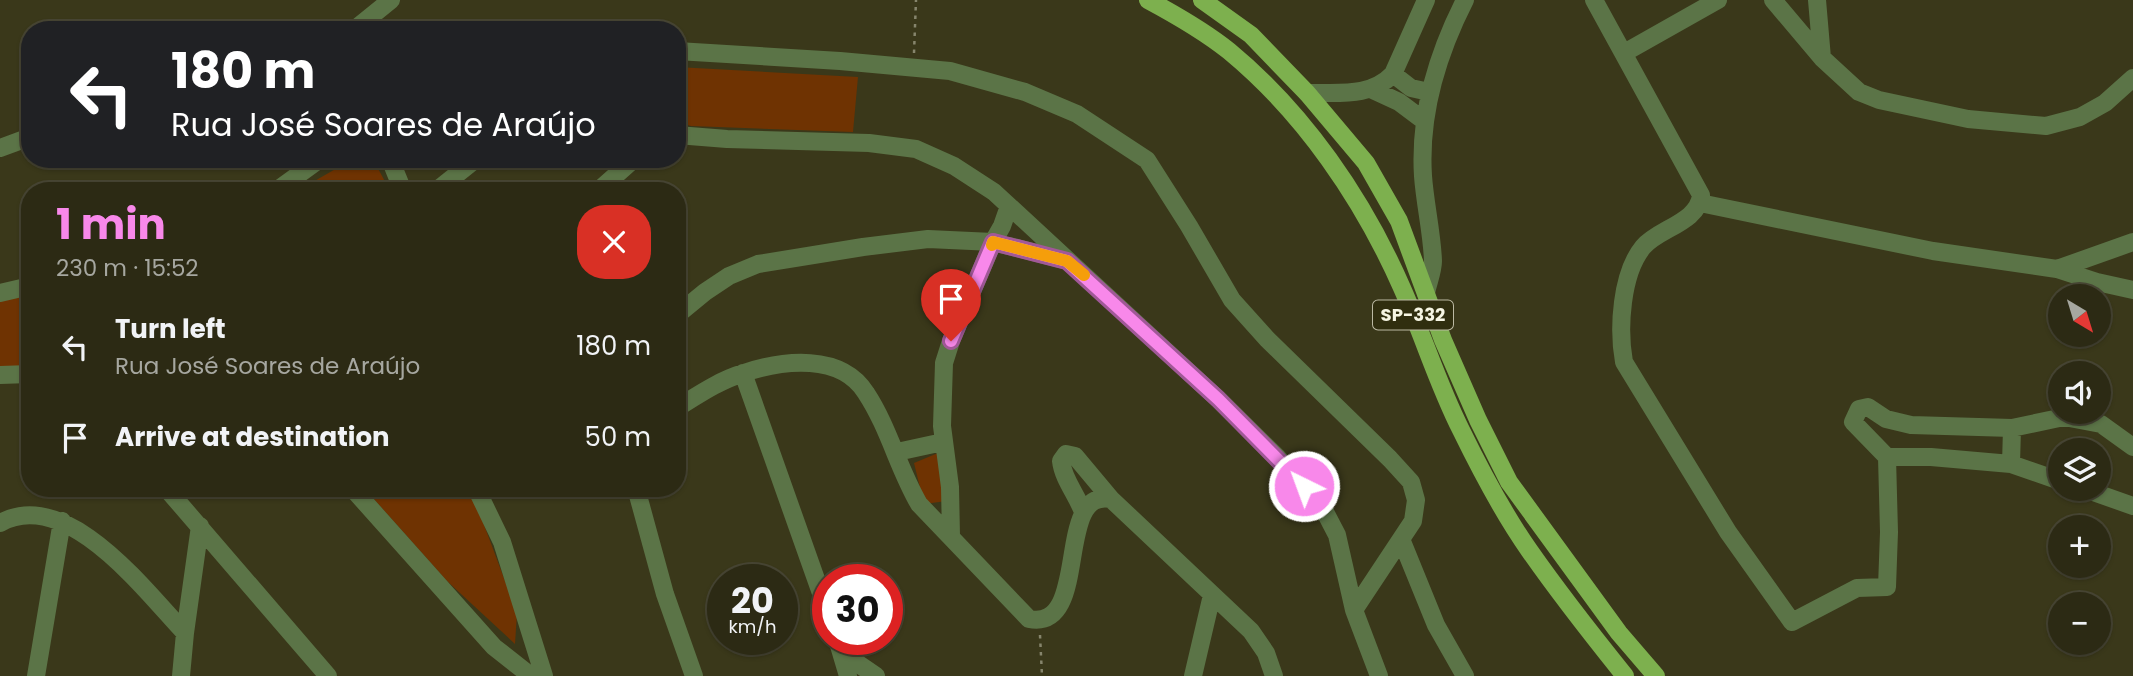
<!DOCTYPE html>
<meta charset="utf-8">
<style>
:root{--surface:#2c2a14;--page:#383622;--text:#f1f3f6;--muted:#a6a7a0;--line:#484634;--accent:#f888ea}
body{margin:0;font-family:Poppins,sans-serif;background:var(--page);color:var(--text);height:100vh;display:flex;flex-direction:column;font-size:26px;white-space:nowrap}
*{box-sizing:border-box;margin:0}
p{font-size:23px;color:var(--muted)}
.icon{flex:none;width:38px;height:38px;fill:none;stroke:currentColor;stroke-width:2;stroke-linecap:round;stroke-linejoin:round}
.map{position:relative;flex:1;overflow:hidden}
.drawer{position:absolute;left:21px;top:182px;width:665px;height:315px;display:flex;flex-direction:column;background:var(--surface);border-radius:28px;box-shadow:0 2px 5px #0004,0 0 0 2px var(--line)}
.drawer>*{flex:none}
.banner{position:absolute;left:21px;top:21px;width:665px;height:147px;border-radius:28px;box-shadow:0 2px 5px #0004,0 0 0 2px var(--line);background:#202124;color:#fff;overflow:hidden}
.needle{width:46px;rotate:142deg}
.fabs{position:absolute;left:2048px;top:284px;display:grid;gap:14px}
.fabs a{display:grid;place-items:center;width:63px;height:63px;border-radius:50%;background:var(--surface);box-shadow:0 2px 5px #0004,0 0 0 2px var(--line);font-size:35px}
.speed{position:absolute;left:707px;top:564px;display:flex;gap:14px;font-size:35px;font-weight:700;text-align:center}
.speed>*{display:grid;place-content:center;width:91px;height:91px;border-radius:50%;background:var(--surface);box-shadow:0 2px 5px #0004,0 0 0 2px var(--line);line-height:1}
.speed small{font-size:18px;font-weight:400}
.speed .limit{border:10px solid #d22;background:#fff;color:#111}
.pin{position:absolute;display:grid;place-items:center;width:60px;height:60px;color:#fff;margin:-72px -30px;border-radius:50% 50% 50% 0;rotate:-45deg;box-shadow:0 0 7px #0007}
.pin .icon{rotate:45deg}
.me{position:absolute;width:77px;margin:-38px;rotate:318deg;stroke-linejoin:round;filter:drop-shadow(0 0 5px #0008)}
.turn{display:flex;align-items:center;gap:24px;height:147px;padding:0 35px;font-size:32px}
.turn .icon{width:91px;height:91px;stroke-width:2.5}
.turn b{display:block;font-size:49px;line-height:60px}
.round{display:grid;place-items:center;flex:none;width:74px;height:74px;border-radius:28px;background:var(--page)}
.summary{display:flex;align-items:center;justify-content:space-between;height:119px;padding:0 35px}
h1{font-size:42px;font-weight:700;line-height:52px;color:var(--accent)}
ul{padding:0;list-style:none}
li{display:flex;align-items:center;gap:21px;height:91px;padding:0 35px}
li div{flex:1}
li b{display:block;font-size:26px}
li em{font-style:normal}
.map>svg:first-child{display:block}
.green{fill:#6f3302}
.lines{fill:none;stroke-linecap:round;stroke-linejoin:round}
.path{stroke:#86856c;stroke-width:2.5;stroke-dasharray:3.5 5;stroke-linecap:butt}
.minor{stroke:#5b7447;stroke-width:18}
.major{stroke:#7db04e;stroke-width:18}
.route-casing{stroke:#a15898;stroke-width:18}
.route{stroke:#f888ea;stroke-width:12}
.slow{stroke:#f59e0b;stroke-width:12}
.labels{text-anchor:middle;stroke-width:7;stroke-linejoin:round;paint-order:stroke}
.shield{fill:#302e0f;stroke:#bbb9a3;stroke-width:2}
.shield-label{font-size:18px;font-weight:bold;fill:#f6f5e3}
</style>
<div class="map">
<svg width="2133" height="676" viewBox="0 0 2133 676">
<rect width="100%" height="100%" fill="#3a381a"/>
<path class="green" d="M677 67 858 77 853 132 691 126 677 122Z
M353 159H373L390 191H297Z
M27 294 30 301V368L0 372V300Z
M938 453 947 501 924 504 914 463Z
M364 488H468L477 506 517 613 515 644 447 581Z"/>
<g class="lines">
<path class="path" d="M914 53 916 0
M1040 635 1042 676"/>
<path class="minor" d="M1594 0 1701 195C1698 223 1659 228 1643 247 1621 274 1618 329 1624 362L1728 532 1792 622 1857 588 1887 587 1889 532 1887 457
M1773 0 1822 58 1859 92 1879 100 1968 119 2046 126 2080 117 2105 103 2133 78
M1817 0 1822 58
M354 30 391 0
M677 51 840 61 950 71 1025 92 1077 114 1147 160 1189 226 1232 300 1267 339 1390 459 1411 482 1416 500 1413 521 1354 610
M1624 53 1718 0
M1393 74 1411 88 1429 92
M1373 90 1399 102 1423 120
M1307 93C1338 92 1370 98 1393 74L1426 0
M677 135 727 139 869 143 916 149 954 166 994 192 1218 399 1278 458 1323 508 1337 535 1354 610 1379 676
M0 148 30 137
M390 159 403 191
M276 191 320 159
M436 191 476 159
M598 191 634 159
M1700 203 1933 251 2057 269 2097 282 2133 290
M2057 269 2133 242
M0 293 30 286
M1426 293C1428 283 1433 271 1433 261 1432 233 1425 204 1423 176 1419 113 1437 55 1465 0
M677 315 705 292 729 276 758 264 863 247 928 239 993 242 1064 260
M743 373 828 613
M0 375 30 374
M677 408C698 395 720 380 744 373 783 360 841 353 866 393 889 428 898 468 919 504L1029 619C1092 631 1053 488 1111 499L1251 631 1266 653 1274 676
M897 452 943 442
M2011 464 2012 428
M2060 481 2011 464 1931 457H1887L1853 422 1859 409 1868 407 1886 419 1911 425 2012 428 2064 417 2101 424 2133 447
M166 488 328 676
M352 488 494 647 531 676
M476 488 502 542 544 676
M636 488 665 594 694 676
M2082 488 2133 506
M1083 512C1077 495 1063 479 1061 461L1066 454 1075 456 1111 499
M0 523C67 486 145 591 185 633
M951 536 950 487 942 426 944 363 951 341 993 242 1002 226 1009 206
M1401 539 1436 625 1465 676
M837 639 848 676
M841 652 876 676
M36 676 62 521
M181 676 185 633 200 526
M1193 676 1212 595"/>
<path class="major" d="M1148 0C1176 15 1204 31 1229 51 1304 113 1363 199 1402 288 1423 335 1438 385 1461 430 1481 471 1503 513 1529 550 1559 593 1592 635 1625 676
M1202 0 1251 35 1307 93 1366 163 1399 221 1443 340 1478 420 1509 482 1619 633 1656 676"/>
</g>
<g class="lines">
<defs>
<path id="route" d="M951 341 993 242 1067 261 1218 399 1304 486"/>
</defs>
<use href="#route" class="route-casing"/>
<use href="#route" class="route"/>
<path class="slow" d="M992 245 993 242 1067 261 1084 275"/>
</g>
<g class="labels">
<rect class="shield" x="1373" y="300.5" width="80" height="29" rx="5"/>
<g class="shield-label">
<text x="1413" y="321">SP-332</text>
</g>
</g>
</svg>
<div class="fabs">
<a><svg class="needle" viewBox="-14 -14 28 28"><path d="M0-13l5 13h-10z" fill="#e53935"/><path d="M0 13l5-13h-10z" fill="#a6a7a0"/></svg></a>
<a><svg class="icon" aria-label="sound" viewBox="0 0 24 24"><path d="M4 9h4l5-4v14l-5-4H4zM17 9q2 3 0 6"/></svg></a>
<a><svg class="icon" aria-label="layers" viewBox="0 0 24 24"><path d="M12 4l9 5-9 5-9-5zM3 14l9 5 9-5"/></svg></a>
<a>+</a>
<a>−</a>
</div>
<div class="speed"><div>20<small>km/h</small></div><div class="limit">30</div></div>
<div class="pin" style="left:951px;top:341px;background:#d93025"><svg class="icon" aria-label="arrive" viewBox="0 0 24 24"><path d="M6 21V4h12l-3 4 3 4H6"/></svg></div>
<svg class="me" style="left:1304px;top:486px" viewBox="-20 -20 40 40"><circle r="17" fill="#f888ea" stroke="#fff" stroke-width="3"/><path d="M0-11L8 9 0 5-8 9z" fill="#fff"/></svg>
<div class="banner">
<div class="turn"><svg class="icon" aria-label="left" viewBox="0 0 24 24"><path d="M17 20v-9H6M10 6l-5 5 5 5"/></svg><div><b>180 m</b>Rua José Soares de Araújo</div></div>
</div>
<section class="drawer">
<div class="summary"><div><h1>1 min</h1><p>230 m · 15:52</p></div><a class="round" style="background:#d93025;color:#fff"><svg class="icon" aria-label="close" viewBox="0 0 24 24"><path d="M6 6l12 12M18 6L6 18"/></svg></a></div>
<ul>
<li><svg class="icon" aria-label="left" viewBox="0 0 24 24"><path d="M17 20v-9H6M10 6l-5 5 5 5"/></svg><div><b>Turn left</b><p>Rua José Soares de Araújo</p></div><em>180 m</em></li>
<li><svg class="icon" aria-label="arrive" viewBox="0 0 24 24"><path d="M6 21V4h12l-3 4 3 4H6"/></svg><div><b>Arrive at destination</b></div><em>50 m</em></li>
</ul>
</section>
</div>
